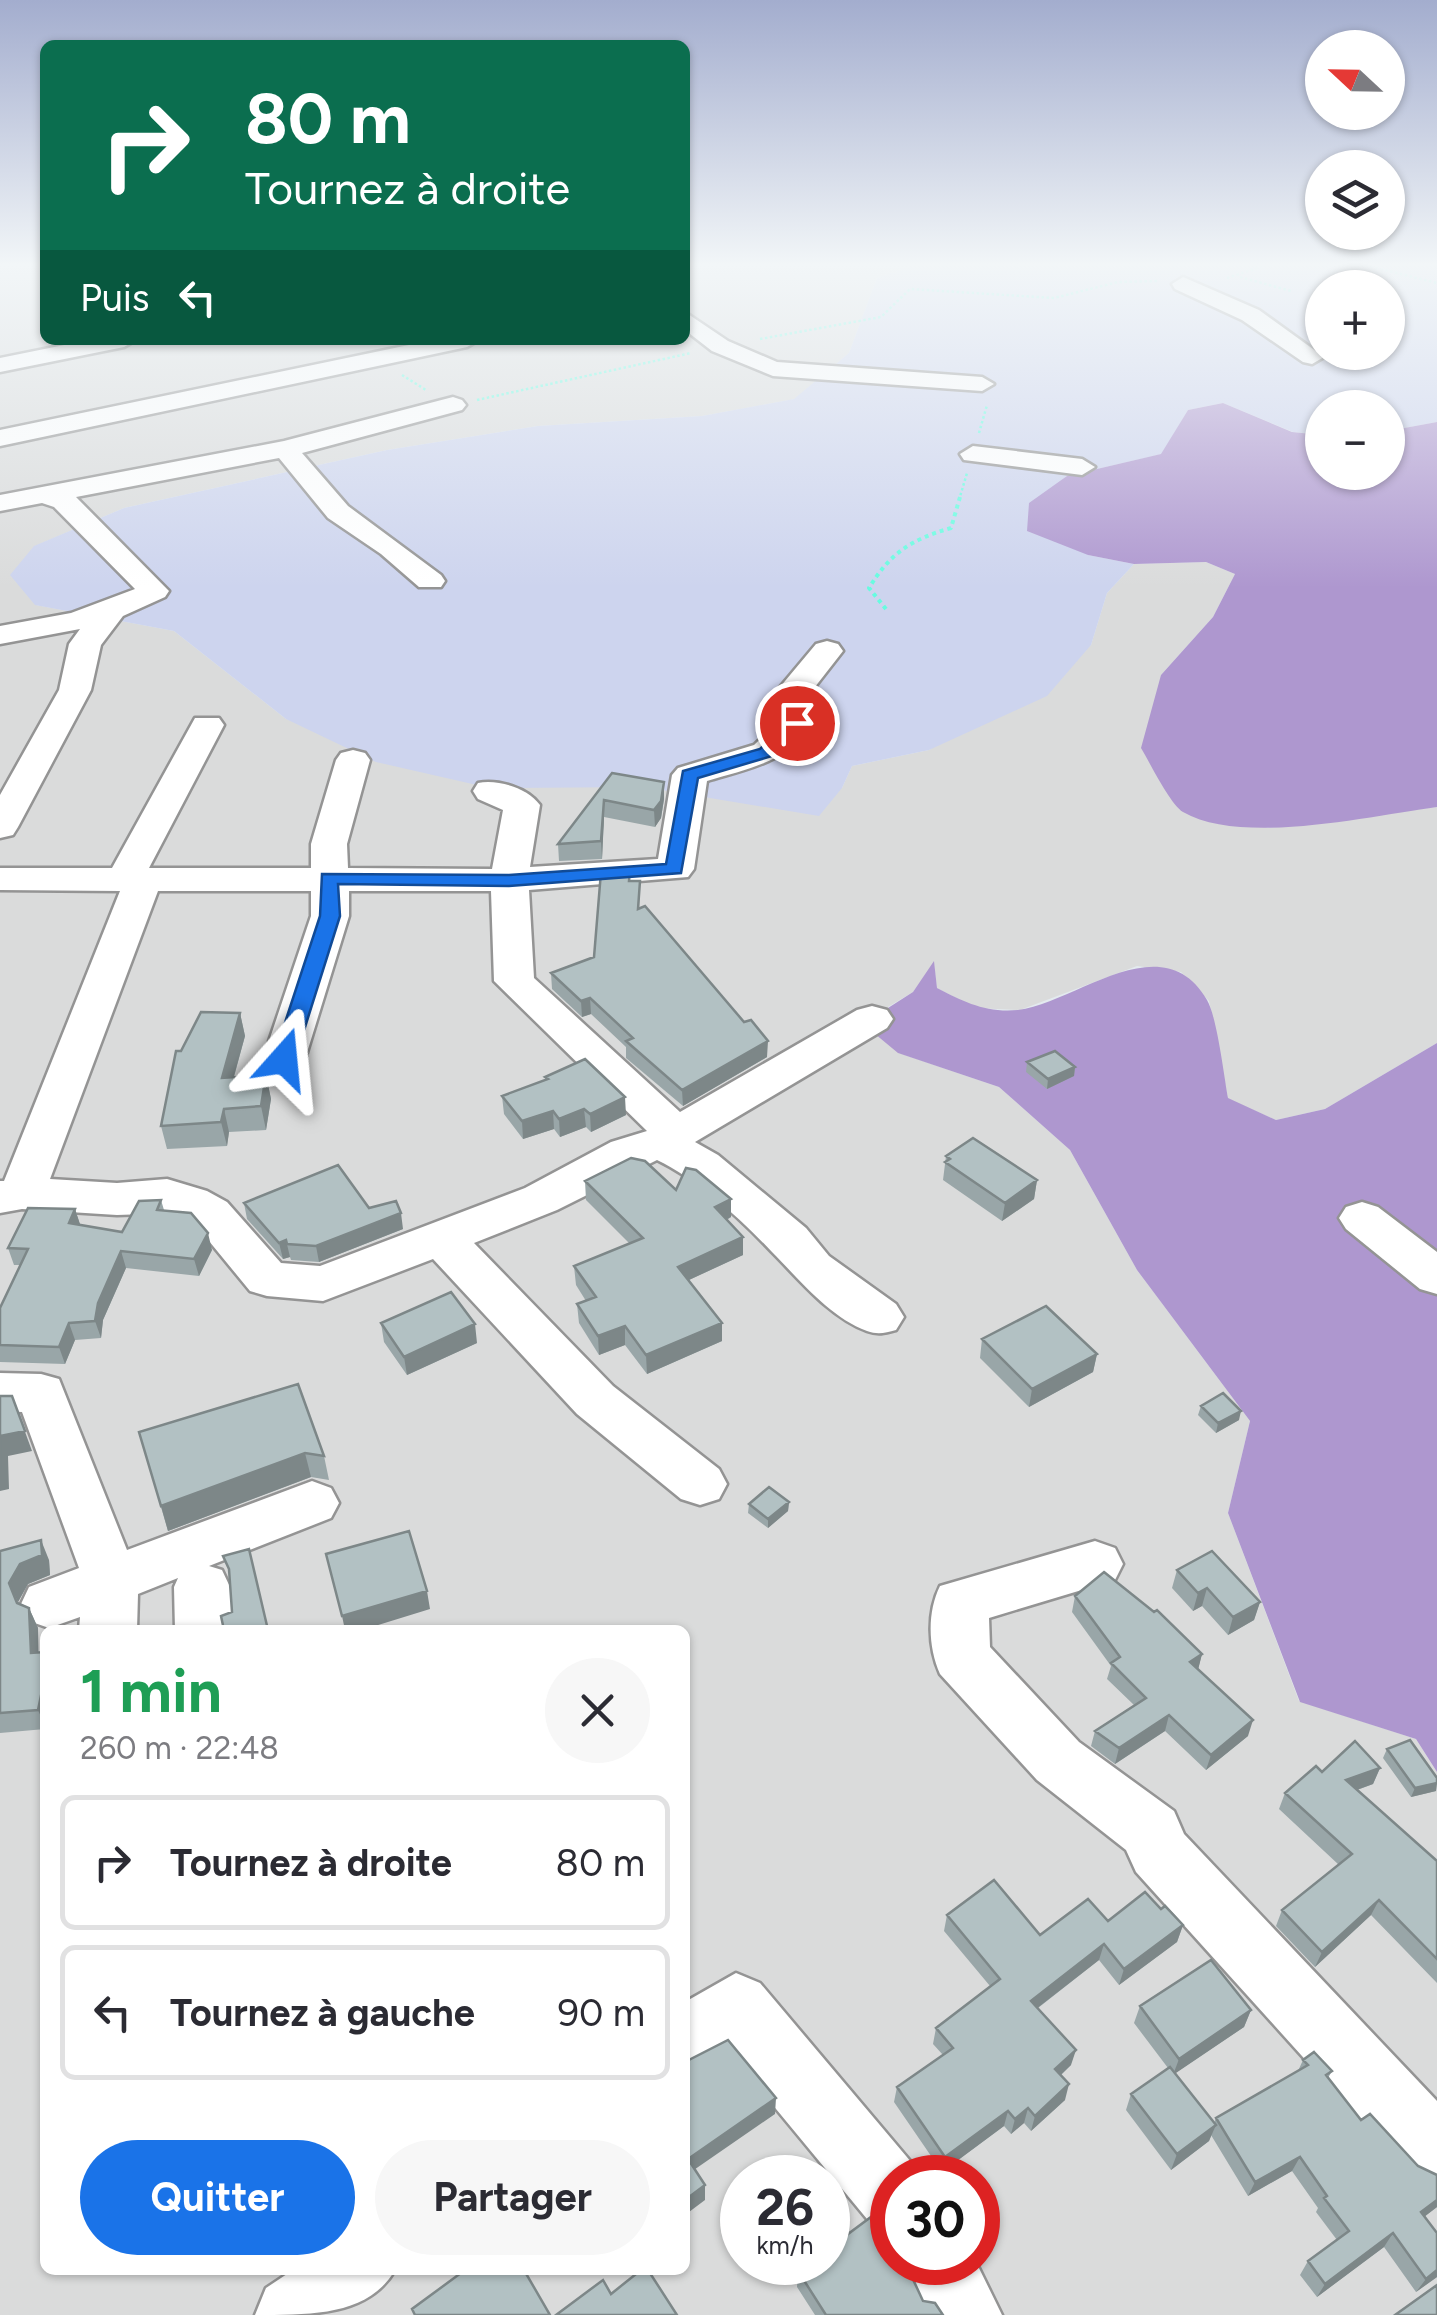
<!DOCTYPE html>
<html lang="fr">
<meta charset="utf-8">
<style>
:root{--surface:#fff;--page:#f7f7f7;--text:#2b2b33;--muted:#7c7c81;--line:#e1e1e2;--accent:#1a73e8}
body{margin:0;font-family:Figtree,sans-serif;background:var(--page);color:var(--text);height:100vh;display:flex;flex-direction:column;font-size:38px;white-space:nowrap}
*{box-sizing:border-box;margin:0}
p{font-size:32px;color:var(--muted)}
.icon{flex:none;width:55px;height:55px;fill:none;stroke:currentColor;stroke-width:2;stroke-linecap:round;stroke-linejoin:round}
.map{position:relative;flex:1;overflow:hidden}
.details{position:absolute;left:40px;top:1625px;width:650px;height:650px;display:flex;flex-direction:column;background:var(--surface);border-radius:15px;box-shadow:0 2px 8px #0004}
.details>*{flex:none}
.banner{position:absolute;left:40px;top:40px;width:650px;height:305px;border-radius:15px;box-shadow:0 2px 8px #0004;background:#0b6e4f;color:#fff;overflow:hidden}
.needle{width:65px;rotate:292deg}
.buttons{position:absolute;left:1305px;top:30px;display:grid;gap:20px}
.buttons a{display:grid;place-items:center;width:100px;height:100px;border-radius:50%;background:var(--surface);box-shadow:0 2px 8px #0004;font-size:50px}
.speed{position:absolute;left:720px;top:2155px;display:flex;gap:20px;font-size:50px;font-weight:700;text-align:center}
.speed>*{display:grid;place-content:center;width:130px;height:130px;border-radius:50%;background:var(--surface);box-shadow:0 2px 8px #0004;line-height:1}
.speed small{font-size:25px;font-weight:400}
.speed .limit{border:15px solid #d22;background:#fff;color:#111}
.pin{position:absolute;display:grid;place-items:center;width:85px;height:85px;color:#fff;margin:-42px;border:5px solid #fff;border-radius:50%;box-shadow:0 2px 10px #0007}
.me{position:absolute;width:110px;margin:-55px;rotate:18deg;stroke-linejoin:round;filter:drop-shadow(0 0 8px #0008)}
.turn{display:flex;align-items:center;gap:35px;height:210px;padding:0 40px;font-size:45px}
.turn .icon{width:130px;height:130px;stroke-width:2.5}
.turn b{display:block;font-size:70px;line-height:85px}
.then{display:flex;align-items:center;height:95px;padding:0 40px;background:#0003;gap:20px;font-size:38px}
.round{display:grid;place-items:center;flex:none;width:105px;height:105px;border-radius:52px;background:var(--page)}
.head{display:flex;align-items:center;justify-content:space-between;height:170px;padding:0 40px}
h1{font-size:60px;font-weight:700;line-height:75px;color:#1e9e55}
.action{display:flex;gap:20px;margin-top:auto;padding:20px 40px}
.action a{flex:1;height:115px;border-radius:60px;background:var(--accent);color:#fff;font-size:40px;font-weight:700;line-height:115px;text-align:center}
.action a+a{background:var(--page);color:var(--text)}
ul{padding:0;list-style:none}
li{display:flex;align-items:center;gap:30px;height:135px;margin:0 20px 15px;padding:0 20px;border:5px solid var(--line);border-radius:15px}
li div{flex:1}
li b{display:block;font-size:38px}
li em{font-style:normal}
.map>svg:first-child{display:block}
.residential{fill:#dadbdb;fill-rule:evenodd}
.farmland{fill:#cdd4ee;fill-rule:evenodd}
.forest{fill:#ae97cf}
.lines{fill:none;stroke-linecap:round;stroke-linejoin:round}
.minor-casing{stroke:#949494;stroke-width:5}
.path-far1{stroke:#66fce0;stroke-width:2.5;stroke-dasharray:2.5 2.5;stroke-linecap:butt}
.path{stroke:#66fce0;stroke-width:4;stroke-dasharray:4 4;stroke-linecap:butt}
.minor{fill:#fff;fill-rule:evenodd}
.wall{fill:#99a6a8}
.shaded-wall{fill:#7d8788}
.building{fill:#b2c1c3;stroke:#7d8788;stroke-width:2.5}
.route{fill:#1a73e8;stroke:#114b97;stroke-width:2.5}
</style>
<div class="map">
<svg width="1437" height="2315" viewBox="0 0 1437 2315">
<rect width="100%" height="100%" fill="#e3eaef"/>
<path class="residential" d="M0 264 45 267V340H685V264H919L877 278 849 353 795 399 702 416 538 426 387 450 124 508 35 546 36 605 174 631 286 719 644 787 842 788 852 766 929 750 1091 645 1107 593 1134 564 1206 562 1235 574 1213 617 1161 675 1267 828 1437 807V1043L1325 1109 1276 1120 1228 1099 1209 1001 1181 972 1137 966 1020 1010 975 1008 937 988 934 963 913 992 888 1007 899 1053 999 1087 1070 1150 1137 1270 1250 1421 1228 1513 1299 1701 1416 1739 1437 1772V2315H0ZM45 1630H685V2270H45ZM742 2178H828V2262H742ZM892 2178H978V2262H892Z"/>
<path class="farmland" d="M919 264H1437V422L1388 431V408H1322V435L1293 432 1223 403 1188 410 1162 454 1067 476 1060 482 1088 555 1134 564 1107 593 1091 645 1047 696 929 750 852 766 842 788 819 816 644 787 490 788 376 762 286 719 174 631 35 605 10 575 34 546 124 508 387 450 538 426 702 416 794 399 849 353 877 278ZM1322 288H1388V352H1322Z"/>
<path class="forest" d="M1223 403 1292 432 1322 435V472H1388V431L1437 422V807C1370 816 1242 846 1183 812 1170 804 1150 763 1141 748L1161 675 1213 617 1235 574 1206 562 1134 564 1088 555 1027 531 1029 503 1067 476 1161 454 1188 410Z
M934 961 937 988C964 1002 986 1013 1018 1010 1076 1003 1162 923 1207 1000 1217 1017 1224 1076 1228 1098L1276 1120 1325 1109 1437 1043V1772L1416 1739 1300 1702 1228 1513 1250 1421 1137 1270 1070 1150 999 1087 898 1053 863 1024 913 992Z"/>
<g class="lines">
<defs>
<path id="minor" d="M1183 277 1259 310 1324 357 1312 364 1303 362 1242 320 1175 289 1172 284Z
M685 312 728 341 777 362 982 377 994 384 982 391 773 376 712 351 685 330Z
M89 340H136L124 347 0 372V358Z
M433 340H479L467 347 0 446V430Z
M453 397 462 400 466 405 462 410 302 453 348 506 441 575 445 581 441 587H419L381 554 328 518 279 458 76 497 169 591 165 597 123 616 101 645 91 690 18 827 13 835 0 838V795L59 690 69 644 80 629 0 644V626L71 613 135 589 54 507 42 503 0 511V495L284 441Z
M973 446 1082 459 1095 467 1082 475 964 460 960 454Z
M827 641 838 644 843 651 804 701 814 723C786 763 750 768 707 781L694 869 688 877 529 890 534 978 680 1112 857 1010 872 1006 887 1010 893 1019 887 1028 695 1142 718 1155 806 1228 829 1256 896 1304 904 1317 896 1330C885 1333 878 1335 867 1331 829 1317 799 1279 772 1252 740 1218 698 1180 657 1160L557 1210 474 1243 613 1386 719 1469 727 1484 719 1499 700 1505 681 1499 577 1414 433 1259 323 1301 267 1296 250 1291 195 1224 175 1213 117 1215 22 1209 0 1213V1181H4L120 891 0 890V868H112L195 718H219L224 725 149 868H311V844L336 760 341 753 353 750 365 753 370 760 347 844 348 868 492 869 503 810 478 799 473 791 478 783C498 779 528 788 540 805L530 867 658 859 672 775 678 768 754 745 779 721 770 700 775 693 816 644ZM158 891H311V916L263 1059 269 1068 284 1072 299 1068 305 1059 349 916V891H491L494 981 647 1131 611 1142 525 1188 320 1266 281 1263 227 1202 207 1191 167 1179 117 1183 50 1179Z
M1362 1202 1378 1207 1437 1252V1294L1420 1289 1346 1229 1339 1218 1346 1207Z
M0 1373 41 1374 59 1379 127 1550 312 1481 331 1488 339 1503 331 1518 209 1566 222 1570 230 1587 233 1630H175L174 1587 178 1578 138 1594 137 1630H79L80 1617 49 1628 29 1621 21 1604 29 1587 79 1568 22 1412 0 1411Z
M1095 1541 1115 1548 1123 1564 1115 1580 989 1618 990 1647 1079 1742 1174 1811 1184 1834 1437 2101V2189L1412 2178 1136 1872 1126 1850 1037 1780 940 1674C928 1647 927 1612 940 1586Z
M736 1973 760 1983 917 2169 921 2178H892V2230L867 2219 729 2052 685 2076V2002Z
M898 2262H976L1002 2315H923Z
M293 2270H395C369 2315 314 2315 255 2315L266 2288Z"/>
</defs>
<use href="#minor" class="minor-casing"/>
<path class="path-far1" d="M1361 264 1437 283
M1240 277 1291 291
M1227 278 1269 264
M760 339 881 317 910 289 1054 298 1118 282 1157 281
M402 375 426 390
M477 400 691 353
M979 433 987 405
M959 500 967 473"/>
<path class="path" d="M886 609 869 588C890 553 912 539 951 528L960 497"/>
<use href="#minor" class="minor"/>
</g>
<path class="wall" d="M612 773 664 782V799L661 818 655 827 604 817 602 859 559 861 558 844Z
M631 881H640L639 908 767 1057 683 1106 626 1058V1047L591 1014 582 1017 552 989 551 973 594 957Z
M240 1013 245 1036 234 1077 266 1075 271 1099 266 1130 229 1132 227 1146 167 1149 161 1126 181 1051Z
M1027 1062 1075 1067 1074 1076 1047 1089 1026 1072Z
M545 1077 626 1115 591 1132 586 1127 560 1137 554 1129 523 1139 504 1114 502 1096 545 1080Z
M946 1156 1037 1180 1034 1199 1002 1221 943 1180Z
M585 1181 676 1190 731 1217 727 1220 743 1255 689 1280 722 1341 647 1374 625 1345 599 1355 579 1323 577 1304 586 1301 576 1285 574 1266 630 1244 586 1200Z
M161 1200 164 1210 212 1250 199 1276 126 1268 103 1320 101 1338 75 1340 65 1364 0 1362V1308L20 1265H14L8 1248 75 1209 80 1225 122 1232Z
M244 1203 369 1208 403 1229 319 1262 291 1260 290 1257 283 1259 247 1219Z
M381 1323 477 1343 407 1375 384 1342Z
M982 1339 1097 1354 1093 1372 1029 1407 980 1358Z
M1201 1406 1239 1420 1216 1433 1198 1415Z
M139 1432 324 1456 329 1480 311 1477 168 1531Z
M789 1502 788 1511 768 1528 748 1513 749 1504Z
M0 1551 49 1560 50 1575 28 1584 18 1602 29 1608 38 1628V1653L45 1652V1729L0 1733Z
M1177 1570 1260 1602 1254 1620 1228 1635 1202 1606 1193 1611 1172 1588Z
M1075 1596 1202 1654 1198 1669 1248 1736 1206 1770 1165 1731 1115 1764 1091 1746 1095 1731 1134 1705 1107 1679 1111 1666 1072 1612Z
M1387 1749 1437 1778 1436 1791 1411 1797 1383 1758Z
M1380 1768 1373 1784 1357 1790 1437 1861V1983L1371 1915 1315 1967 1276 1926 1282 1910 1339 1865 1279 1809 1285 1793 1322 1772Z
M1161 1909 1183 1925 1177 1942 1119 1985 1099 1960 1038 2008 1071 2065 1061 2075 1065 2100 1031 2131 1024 2123 1011 2134 1004 2126 942 2172 894 2102 897 2087 943 2055 933 2044 936 2028 990 1986 944 1931 947 1915 1040 1935Z
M1140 2006 1251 2010 1244 2027 1175 2073 1214 2123 1216 2118 1298 2071 1303 2060 1332 2071 1328 2078 1361 2120 1418 2166 1437 2175V2207L1424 2217 1437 2233V2277L1416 2292 1384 2247 1317 2297 1300 2275 1308 2261 1337 2240 1316 2212 1318 2208 1292 2171 1248 2196 1211 2135 1209 2141 1171 2170 1126 2110 1131 2094 1168 2068 1134 2023Z
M892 2262 923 2301 943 2315H815L797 2287 798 2271Z"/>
<path class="shaded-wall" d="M664 782V799L661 818 655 827 654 810Z
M604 800V817L602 859 601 841Z
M590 998 591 1014 582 1017 581 1001Z
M240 1013 245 1036 227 1101 222 1078Z
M768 1041 767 1057 683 1106 682 1090Z
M1075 1067 1074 1076 1047 1089 1048 1079Z
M266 1075 271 1099 266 1130 261 1106Z
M625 1097 626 1115 591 1132 590 1114Z
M224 1109 229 1132 227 1146 221 1122Z
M584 1109 586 1127 560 1137 559 1119Z
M553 1111 554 1129 523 1139 522 1121Z
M1037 1180 1034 1199 1002 1221 1005 1203Z
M731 1199V1217L715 1225V1207Z
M75 1209 81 1227 69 1223Z
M401 1213 403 1229 319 1262 316 1246Z
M208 1233 212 1250 199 1276 194 1259Z
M743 1237V1255L678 1285V1267Z
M286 1240 290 1257 283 1259 279 1243Z
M121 1251 126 1268 103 1320 101 1338 95 1321 98 1303Z
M69 1323 75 1340 65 1364 59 1347Z
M722 1323V1341L647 1374 646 1355Z
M475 1324 477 1343 407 1375 404 1357Z
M625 1326V1345L599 1355 598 1336Z
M1097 1354 1093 1372 1029 1407 1032 1389Z
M12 1396 32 1451 8 1456 9 1489 0 1491V1436Z
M1241 1411 1239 1420 1216 1433 1218 1423Z
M305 1453 311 1477 168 1531 161 1506Z
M789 1502 788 1511 768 1528V1519Z
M41 1540 49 1560 50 1575 28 1584 18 1602 9 1583 20 1564Z
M1207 1588 1202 1606 1193 1611 1198 1593Z
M427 1591 430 1609 362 1630H345L342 1616Z
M1260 1602 1254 1620 1228 1635 1233 1617Z
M29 1608 38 1628 39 1673 31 1653Z
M1202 1654 1198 1670 1190 1662Z
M45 1676V1726L38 1710Z
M1169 1715 1165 1731 1115 1764 1119 1748Z
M1253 1720 1248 1736 1206 1770 1211 1755Z
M1380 1768 1373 1784 1340 1796 1346 1780Z
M1437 1783 1436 1791 1411 1797 1415 1788Z
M1379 1900 1371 1915 1315 1967 1322 1952Z
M1183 1925 1177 1942 1119 1985 1124 1969Z
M1104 1944 1099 1960 1027 2016 1031 2001Z
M1251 2010 1244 2027 1173 2075 1179 2059Z
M1076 2050 1071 2065 1051 2084 1055 2069Z
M1069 2084 1065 2100 1031 2131 1035 2116Z
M776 2098 775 2114 688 2174V2159Z
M1028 2108 1024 2123 1011 2134 1015 2119Z
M1008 2111 1004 2126 942 2172 945 2157Z
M1216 2125 1209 2141 1171 2170 1177 2154Z
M1300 2157 1292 2171 1248 2196 1255 2182Z
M705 2185V2200L685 2215V2200Z
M1437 2200V2207L1412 2226 1421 2212Z
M1393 2233 1384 2247 1317 2297 1325 2284Z
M1437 2270V2277L1416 2292 1426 2279Z"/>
<path class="building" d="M612 773 664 782 661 801 654 810 604 800 601 841 558 844Z
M630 870 629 881H640L638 909 645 906 744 1022 751 1020 768 1041 682 1090 626 1041 633 1038 590 998 581 1001 551 973 594 957 601 872Z
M201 1012 240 1013 222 1078 266 1075 261 1106 224 1109 221 1122 161 1126 176 1051H181Z
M1055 1051 1075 1067 1048 1079 1027 1062Z
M585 1059 625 1097 590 1114 584 1109 559 1119 553 1111 522 1121 502 1096 548 1079 545 1077Z
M973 1138 1037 1180 1005 1203 945 1162 950 1159 946 1156Z
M631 1158 645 1161 676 1190 686 1168 696 1170 731 1199 715 1207 743 1237 678 1267 722 1323 646 1355 625 1326 598 1336 577 1304 596 1297 574 1266 643 1238 585 1181Z
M338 1165 369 1208 396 1201 401 1213 316 1246 287 1244 286 1240 279 1243 244 1203Z
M161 1200 157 1210 191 1213 208 1233 194 1259 121 1251 98 1303 95 1321 69 1323 59 1347 0 1345V1308L28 1249 8 1248 28 1208 75 1209 69 1223 122 1232 139 1201Z
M451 1292 475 1324 404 1357 381 1323Z
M1046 1306 1097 1354 1032 1389 982 1339Z
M298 1384 324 1456 305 1453 161 1506 139 1432Z
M1223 1393 1241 1411 1218 1423 1201 1406Z
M0 1396H12L25 1431 0 1436V1469Z
M769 1487 789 1502 768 1519 749 1504Z
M409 1531 427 1591 342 1616 326 1554Z
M41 1540 42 1555 20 1564 9 1583 17 1603 29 1608 31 1653 45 1652V1676L38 1710 0 1713V1551Z
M249 1549 268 1630H224L221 1616 232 1612 229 1569 223 1556Z
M1212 1551 1260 1602 1233 1617 1207 1588 1198 1593 1177 1570Z
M1104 1572 1154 1612 1157 1610 1202 1654 1190 1662 1253 1720 1211 1755 1169 1715 1119 1748 1095 1731 1146 1698 1111 1663 1120 1657 1075 1596Z
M1410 1740 1437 1778V1783L1415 1788 1387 1749Z
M1355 1741 1380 1768 1346 1780 1437 1861V1959L1379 1900 1322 1952 1282 1910 1352 1854 1285 1793 1316 1766 1322 1772Z
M994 1880 1040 1935 1088 1899 1108 1921 1145 1892 1161 1909 1165 1906 1183 1925 1124 1969 1104 1944 1031 2001 1076 2050 1055 2069 1069 2084 1035 2116 1028 2108 1015 2119 1008 2111 945 2157 897 2087 953 2048 936 2028 1000 1979 947 1915Z
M1211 1960 1251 2010 1179 2059 1140 2006Z
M728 2040 776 2098 688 2159 705 2185 685 2200V2062Z
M1314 2052 1332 2071 1326 2075 1361 2120 1370 2114 1418 2166 1437 2175V2200L1421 2212 1437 2233V2270L1426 2279 1393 2233 1325 2284 1308 2261 1349 2231 1324 2198 1327 2196 1300 2157 1255 2182 1216 2118 1308 2065 1303 2060Z
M1170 2067 1216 2125 1177 2154 1131 2094Z
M879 2211 889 2215 892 2221V2262H905L923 2301 935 2303 943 2315H826L798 2271 810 2262H828V2249Z
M465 2270H524L550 2315H415L412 2309Z
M641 2270H648L677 2315H556L603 2280 611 2294Z
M1437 2285V2315H1395Z"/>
<linearGradient id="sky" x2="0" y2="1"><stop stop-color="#a3adce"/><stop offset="0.45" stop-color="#f2f6f8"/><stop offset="1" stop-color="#f2f6f8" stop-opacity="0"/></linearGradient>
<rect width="1437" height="588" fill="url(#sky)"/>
<path class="route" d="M791 719 805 723 772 756 698 778 681 873 509 886 338 884 340 916 295 1059 284 1066 276 1064 273 1059 320 916 322 874 509 875 666 864 683 771 760 749Z"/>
</svg>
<div class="buttons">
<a><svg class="needle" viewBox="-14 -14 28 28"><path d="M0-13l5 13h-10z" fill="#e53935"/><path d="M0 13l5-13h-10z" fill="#7c7c81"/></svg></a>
<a><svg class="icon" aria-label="layers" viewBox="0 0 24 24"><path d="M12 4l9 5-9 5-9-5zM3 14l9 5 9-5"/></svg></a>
<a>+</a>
<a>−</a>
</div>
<div class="speed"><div>26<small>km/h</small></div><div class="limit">30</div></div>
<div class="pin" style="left:797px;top:723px;background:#d93025"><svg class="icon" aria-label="arrive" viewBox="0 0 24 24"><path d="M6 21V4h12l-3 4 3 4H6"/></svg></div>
<svg class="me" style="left:284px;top:1059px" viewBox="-20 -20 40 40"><path d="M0-17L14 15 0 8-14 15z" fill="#1a73e8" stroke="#fff" stroke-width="4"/></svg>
<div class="banner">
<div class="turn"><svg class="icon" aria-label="right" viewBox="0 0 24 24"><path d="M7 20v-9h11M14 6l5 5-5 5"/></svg><div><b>80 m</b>Tournez à droite</div></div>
<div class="then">Puis<svg class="icon" aria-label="left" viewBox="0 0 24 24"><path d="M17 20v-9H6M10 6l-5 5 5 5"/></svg></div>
</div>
<section class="details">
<div class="head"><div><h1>1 min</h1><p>260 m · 22:48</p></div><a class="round"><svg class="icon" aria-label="close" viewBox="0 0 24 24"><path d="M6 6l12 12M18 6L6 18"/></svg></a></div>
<ul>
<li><svg class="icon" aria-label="right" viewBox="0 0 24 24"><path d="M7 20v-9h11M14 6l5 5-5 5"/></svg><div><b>Tournez à droite</b></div><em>80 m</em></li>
<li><svg class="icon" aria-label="left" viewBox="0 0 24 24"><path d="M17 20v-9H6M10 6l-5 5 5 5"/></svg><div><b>Tournez à gauche</b></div><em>90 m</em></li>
</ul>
<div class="action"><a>Quitter</a><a>Partager</a></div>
</section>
</div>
